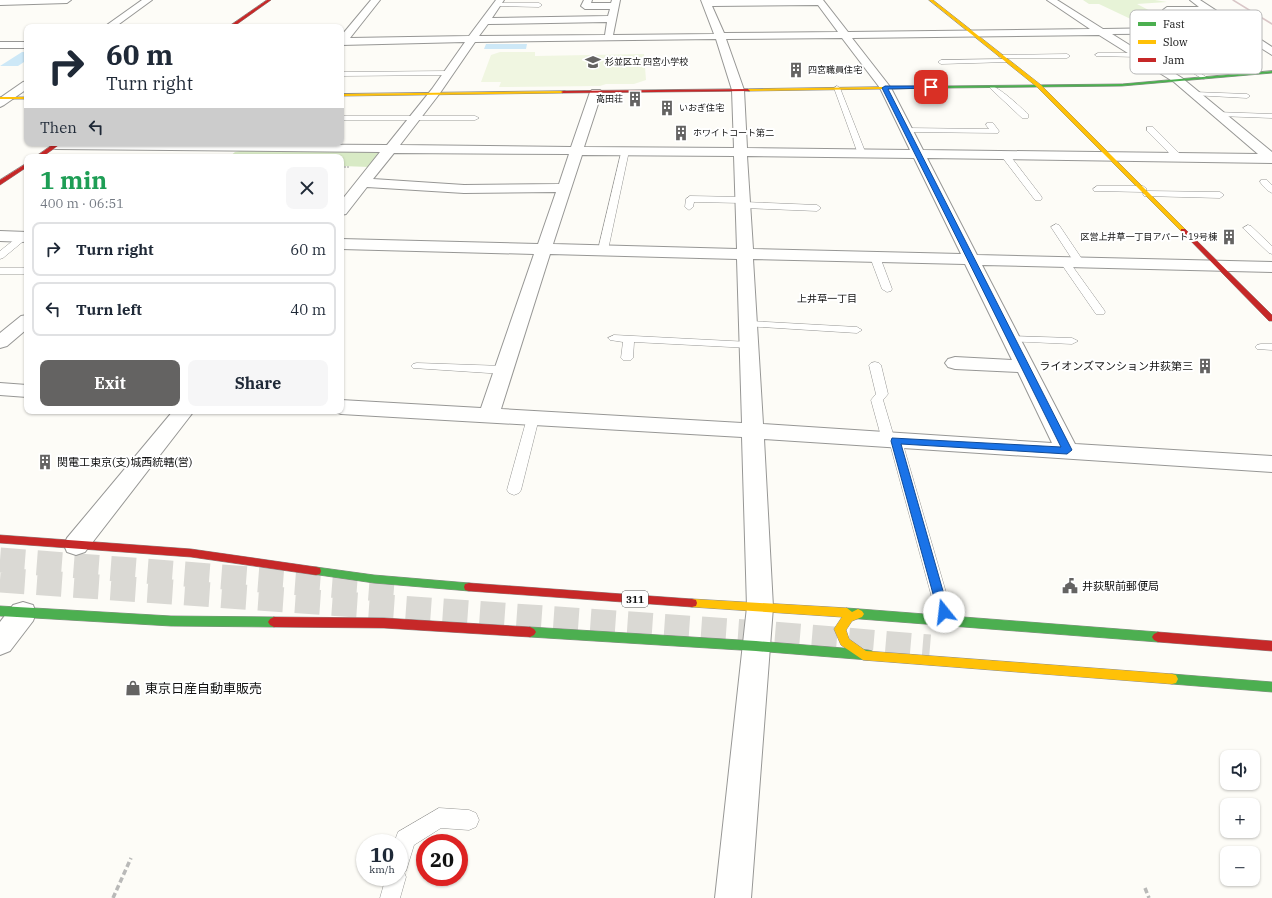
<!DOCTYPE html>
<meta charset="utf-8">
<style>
:root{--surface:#fff;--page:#f6f6f7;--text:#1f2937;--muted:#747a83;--line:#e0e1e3;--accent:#646362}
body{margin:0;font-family:"IBM Plex Serif","Noto Sans JP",serif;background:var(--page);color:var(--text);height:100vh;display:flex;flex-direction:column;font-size:15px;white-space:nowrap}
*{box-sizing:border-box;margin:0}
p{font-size:13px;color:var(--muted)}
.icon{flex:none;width:22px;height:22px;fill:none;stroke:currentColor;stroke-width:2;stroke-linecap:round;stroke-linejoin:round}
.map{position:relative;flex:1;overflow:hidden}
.drawer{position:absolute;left:24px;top:154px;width:320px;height:260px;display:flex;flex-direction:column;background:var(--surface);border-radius:8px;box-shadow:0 1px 3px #0004}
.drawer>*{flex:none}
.hud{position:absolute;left:24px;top:24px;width:320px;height:122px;border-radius:8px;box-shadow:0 1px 3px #0004;background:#fff;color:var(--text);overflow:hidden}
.buttons{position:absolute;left:1220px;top:750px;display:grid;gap:8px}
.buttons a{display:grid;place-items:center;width:40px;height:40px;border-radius:8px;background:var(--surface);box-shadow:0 1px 3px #0004;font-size:20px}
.speed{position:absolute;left:356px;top:834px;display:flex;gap:8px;font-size:20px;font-weight:700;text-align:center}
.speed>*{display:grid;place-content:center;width:52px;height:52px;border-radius:50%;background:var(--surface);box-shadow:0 1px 3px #0004;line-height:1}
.speed small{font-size:10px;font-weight:400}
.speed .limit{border:6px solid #d22;background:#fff;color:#111}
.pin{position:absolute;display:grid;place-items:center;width:34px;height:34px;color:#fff;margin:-17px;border-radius:8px;box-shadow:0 2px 6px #0006}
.me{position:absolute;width:44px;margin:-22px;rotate:344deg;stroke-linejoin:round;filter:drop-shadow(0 0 3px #0008)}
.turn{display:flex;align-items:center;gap:14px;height:84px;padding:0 16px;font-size:18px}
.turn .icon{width:52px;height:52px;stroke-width:2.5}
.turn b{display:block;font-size:28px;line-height:34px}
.then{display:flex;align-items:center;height:38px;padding:0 16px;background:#0003;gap:8px;font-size:15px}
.round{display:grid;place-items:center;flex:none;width:42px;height:42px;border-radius:8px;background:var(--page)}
.summary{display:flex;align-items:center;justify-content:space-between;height:68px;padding:0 16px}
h1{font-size:24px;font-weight:800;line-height:30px;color:#1e9e55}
.cta{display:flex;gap:8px;margin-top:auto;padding:8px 16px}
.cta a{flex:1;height:46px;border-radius:8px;background:var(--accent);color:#fff;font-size:16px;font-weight:800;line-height:46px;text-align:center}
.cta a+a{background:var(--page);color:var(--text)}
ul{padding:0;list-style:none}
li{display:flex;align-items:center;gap:12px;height:54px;margin:0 8px 6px;padding:0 8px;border:2px solid var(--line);border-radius:8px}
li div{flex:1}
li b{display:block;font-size:15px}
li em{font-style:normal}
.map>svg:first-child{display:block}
.green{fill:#e7f3d7}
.forest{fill:#d8eac5}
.pitch{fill:#f0f6e1}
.water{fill:#cde8f7}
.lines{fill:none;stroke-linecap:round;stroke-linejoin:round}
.primary-tunnel{stroke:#dad9d4;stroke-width:25;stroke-dasharray:25 12;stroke-linecap:butt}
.lane-casing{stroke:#979795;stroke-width:1}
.street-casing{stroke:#979795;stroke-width:2}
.fast-casing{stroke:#8e8d8b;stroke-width:1}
.slow-casing{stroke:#8e8d8b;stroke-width:1}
.jam-casing{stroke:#8e8d8b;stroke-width:1}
.path-far1{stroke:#b9b9b8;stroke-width:1.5;stroke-dasharray:2 1;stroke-linecap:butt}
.path{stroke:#b9b9b8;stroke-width:3.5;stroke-dasharray:5.5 3;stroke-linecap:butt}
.lane{fill:#fffffe;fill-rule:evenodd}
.street{fill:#fffffe;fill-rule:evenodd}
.fast{fill:#4caf50;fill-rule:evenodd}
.slow{fill:#ffc107;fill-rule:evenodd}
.jam{fill:#c62828;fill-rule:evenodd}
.rail{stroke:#d9c6c7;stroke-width:1.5}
.route{fill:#1a73e8;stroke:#114b97}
.labels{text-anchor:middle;stroke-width:4;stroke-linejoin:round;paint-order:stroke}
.far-poi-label{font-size:9px;fill:#111;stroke:#fff;text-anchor:start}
.far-neighbourhood-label{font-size:10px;fill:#111;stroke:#fff}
.shield{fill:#fff;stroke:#585858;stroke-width:1}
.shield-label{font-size:10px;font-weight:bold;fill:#111}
.poi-label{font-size:11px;fill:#111;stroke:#fff;text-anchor:start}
.near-poi-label{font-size:13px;fill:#111;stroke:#fff;text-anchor:start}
.key{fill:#fff;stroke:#b8b8b8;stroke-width:1}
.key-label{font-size:11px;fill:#111}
</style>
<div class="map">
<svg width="1272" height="898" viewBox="0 0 1272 898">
<rect width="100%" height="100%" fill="#fdfcf7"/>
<path class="green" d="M1083 0H1155L1167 2 1137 4 1164 18 1153 19 1171 30H1154L1099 4H1089Z"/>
<path class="forest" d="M240 151 383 152 370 167 341 166V157H229L235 152Z"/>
<path class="pitch" d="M500 52H535V56L644 54 646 80 634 84H606L600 86 499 87 501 82H481L491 55Z"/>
<path class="water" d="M486 44H527L526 49H484Z
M22 52H27V60L18 66H0Z"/>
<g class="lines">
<path class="primary-tunnel" d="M0 560 394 590
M0 580 773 634 930 647"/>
<defs>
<path id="lane" d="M496 3H539L542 5 539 7 494 6 493 5Z
M1098 53H1138L1141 55 1138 57 1096 56 1095 55Z
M1206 53H1210L1247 74 1242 75 1206 55Z
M1002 55 1067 54 1070 56 1067 58H1000L999 57Z
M1142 56H1172L1208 78 1203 79 1169 59H1140L1139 58Z
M1006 59 1009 61 1008 62 941 64 938 62 941 60Z
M341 72 448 71 451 73 448 75 341 76Z
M837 86 840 88 866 154 865 156H862L858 154 834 88Z
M990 86C998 85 1021 108 1028 114V118H1022L990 88Z
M1194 92 1247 94 1250 96 1247 98 1192 95V93Z
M1215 112 1272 114V118L1218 116H1215Z
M341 116H475L479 118 475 120H341Z
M987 123H993L999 131 998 133 906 132 902 130 906 128 989 129 986 125Z
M1147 127H1153L1181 155V159H1175L1147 131Z
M622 149H628L629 151 608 250 603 253 598 250Z
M1002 153H1008L1041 196 1042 198 1041 200H1035L1002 157Z
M1261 180H1267L1272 185V193C1267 191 1263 186 1260 182Z
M1097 186H1143L1147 189 1143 192 1094 191 1093 189Z
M1147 191 1220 192 1224 195 1220 198 1144 196 1143 194Z
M690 196 743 197 747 200 744 202 817 205 821 208 817 211 743 208 739 205 742 203 694 202 693 207 689 210 685 207 686 199Z
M1056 224 1059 225 1084 262 1082 264 1079 265 1074 262 1051 227Z
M1248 225 1251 226 1272 246V254L1269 253 1245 230 1243 228Z
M23 234 26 235V239L3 258 0 259V251L20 235Z
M875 254 880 257 892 289 891 291 887 292 882 289 870 257Z
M1065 259 1068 260 1104 310 1105 312 1104 314H1096L1060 262Z
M0 268H27V274H0Z
M749 321 857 327 862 330 857 333 745 326 744 324 745 322Z
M614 335 750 342 756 345 750 348 634 342 633 358 631 360H623L621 358 623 342 610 340 608 338Z
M1012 336 1072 338 1078 341 1072 344 1008 341 1006 339 1008 337Z
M1261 344H1272V350L1257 349 1255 347 1257 345Z
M875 362 879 363 881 365 888 394 883 400 894 437 901 438 902 441 954 620 952 625 946 627 940 625 938 620 890 444 883 443 882 440 871 400 876 394 869 365 871 363Z
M417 363 504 366 508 368 510 370 508 372 504 374 413 368 411 366 413 364Z
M533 414 537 415 539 418 521 490 519 493 514 495 509 493 507 490 527 418 529 415Z
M439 808 469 810 476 813 479 820 476 827 469 830 441 828 414 845 406 871 404 872 406 877 400 898H380L386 877H399V843H394L398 832Z"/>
<path id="street" d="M0 0H71L67 3 0 5Z
M142 0H152L115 27H104Z
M371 0H380L350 38 469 36 496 0H504L492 18 608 16 610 9H585L581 6 584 0H592L591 3H611L612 0H620L613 35 714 34 701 0H823L848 32 1090 29 1047 0H1057L1103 29 1229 27 1207 13H1167L1163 10 1167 7H1199L1190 0H1200L1272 47V55L1237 33 1112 34 1182 78 1272 152V163L927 158 977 255 1272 262V272L982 265 1075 444 1272 456V472L764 439 773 607 751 898H715L747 607 742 437 341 414 333 411H341V400L481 408 534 254 341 249V239L538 244 556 192 464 193 367 187 346 214 341 215V201L380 152 56 149 51 148 50 145 51 143 387 145 432 89 465 42 341 45V36ZM818 5 838 32 724 33 712 6ZM607 22 605 35 479 36 488 24ZM1099 35 1174 82 1258 154 923 150 891 88 852 38ZM842 38 880 88 910 150 747 148 744 90 726 39ZM716 39 732 90 734 148 584 147 602 92 600 90H592L590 92 571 147 400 145 440 93 475 42ZM394 153 569 154 559 184 464 185 373 179ZM582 155 734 156 737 249 553 244ZM747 156 914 158 961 254 753 249ZM550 254 737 259 742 423 501 409ZM753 259 965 264 1012 360 955 357 948 359 945 363 948 367 955 369 1018 372 1052 443 763 424Z
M0 42H27V48H0Z
M27 81V89L4 105 0 107V98L23 82Z
M0 231 27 232V242L0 241Z
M27 315V329L7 346 0 348V333L21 316Z
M0 383 27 385V397L0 395Z
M173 411H194L85 552 76 555 67 552 64 545 67 538Z
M23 602 33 605 36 613 33 621 10 651 0 655V622L13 605Z"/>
<path id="fast" d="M1272 71V73L1122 86 945 88 943 87 945 86 1122 84Z
M316 567 374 575 469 583 473 584 474 587 473 590 469 591 374 583 312 574 311 571 312 568Z
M0 606 171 616 274 617 278 619 280 622 278 625 274 627 171 626 0 616Z
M847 608 1158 632 1162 634 1164 637 1162 640 1158 642 847 618 843 616 842 613 843 610Z
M530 627 756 641 868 650 872 651 874 655 872 659 868 660 756 651 530 637 526 635 524 632 526 629Z
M1172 674 1272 682V692L1172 684 1168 683 1166 679 1168 675Z"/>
<path id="slow" d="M929 0H933L1041 85 1185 229V231H1181L1037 87Z
M945 86 947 88 748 91 746 90 748 89Z
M565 91 563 93 341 96V94Z
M0 97H27V99H0Z
M692 599 847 608 852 612 858 609 862 611 864 614 862 617 852 621 846 630 849 639 866 651 1172 674 1176 675 1178 679 1176 683 1172 684 863 660 841 645 834 629 842 617 692 607 688 606 687 603 688 600Z"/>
<path id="jam" d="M267 0H271L233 27H228Z
M748 89 750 91 563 93 561 92 563 91Z
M55 143H62L42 157H35Z
M27 163V167L0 185V180Z
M1181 229H1185L1272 315V321H1269L1181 231Z
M0 535 191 549 316 567 320 568 321 571 320 574 316 575 191 557 0 543Z
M469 583 692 599 696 600 697 603 696 606 692 607 469 591 465 590 464 587 465 584Z
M274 617 384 618 530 627 534 629 536 632 534 635 530 637 384 628 274 627 270 625 268 622 270 619Z
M1158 632 1272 641V651L1158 642 1154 640 1152 637 1154 634Z"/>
</defs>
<use href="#lane" class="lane-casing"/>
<use href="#street" class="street-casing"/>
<use href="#fast" class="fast-casing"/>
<use href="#slow" class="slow-casing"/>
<use href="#jam" class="jam-casing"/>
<path class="path-far1" d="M341 167H350"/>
<path class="path" d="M1145 888 1149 898
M113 898 131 858"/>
<use href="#lane" class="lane"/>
<use href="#street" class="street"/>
<use href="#fast" class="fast"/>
<use href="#slow" class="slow"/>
<use href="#jam" class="jam"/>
<path class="rail" d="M1233 0 1272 24"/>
</g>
<path class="route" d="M931 86 933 88 888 89 1072 450 1067 454 901 444 949 612 948 615 944 616 940 615 938 612 891 441 892 438 1061 447 882 88 885 86Z"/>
<defs>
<symbol id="school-bare" viewBox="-9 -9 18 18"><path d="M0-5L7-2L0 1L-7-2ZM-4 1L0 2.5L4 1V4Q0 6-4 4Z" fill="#646362" stroke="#fff" stroke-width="2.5" paint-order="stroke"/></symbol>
<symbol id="building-bare" viewBox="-9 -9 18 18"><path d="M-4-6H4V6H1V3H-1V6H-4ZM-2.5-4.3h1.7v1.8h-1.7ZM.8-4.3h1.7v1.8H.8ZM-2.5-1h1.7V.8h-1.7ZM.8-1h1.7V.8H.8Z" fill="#646362" stroke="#fff" stroke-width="2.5" paint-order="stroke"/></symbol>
<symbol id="civic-bare" viewBox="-9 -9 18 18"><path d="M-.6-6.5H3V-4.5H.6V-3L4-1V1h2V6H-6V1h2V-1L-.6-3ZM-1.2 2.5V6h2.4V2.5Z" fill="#646362" stroke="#fff" stroke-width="2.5" paint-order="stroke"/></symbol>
<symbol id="shop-bare" viewBox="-9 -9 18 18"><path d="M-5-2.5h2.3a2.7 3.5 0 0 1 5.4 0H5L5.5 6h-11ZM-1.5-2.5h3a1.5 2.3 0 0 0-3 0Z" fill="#646362" stroke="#fff" stroke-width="2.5" paint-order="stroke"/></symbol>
</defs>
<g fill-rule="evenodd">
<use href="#school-bare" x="582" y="51" width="22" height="22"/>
<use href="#building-bare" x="785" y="59" width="22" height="22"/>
<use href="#building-bare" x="624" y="88" width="22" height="22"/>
<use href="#building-bare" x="656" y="97" width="22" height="22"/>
<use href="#building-bare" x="670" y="122" width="22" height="22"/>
<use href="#building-bare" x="1218" y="226" width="22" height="22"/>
<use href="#building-bare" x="1194" y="355" width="22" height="22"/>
<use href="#building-bare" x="34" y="451" width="22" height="22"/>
<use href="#civic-bare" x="1059" y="575" width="22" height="22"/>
<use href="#shop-bare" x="122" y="677" width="22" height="22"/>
</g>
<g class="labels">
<g class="far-poi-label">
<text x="605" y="65">杉並区立 四宮小学校</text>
<text x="808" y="73">四宮職員住宅</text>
<text x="623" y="102" text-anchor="end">高田荘</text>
<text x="679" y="111">いおぎ住宅</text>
<text x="693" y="136">ホワイトコート第二</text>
<text x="1217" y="240" text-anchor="end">区営上井草一丁目アパート19号棟</text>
</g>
<g class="far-neighbourhood-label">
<text x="827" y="302">上井草一丁目</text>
</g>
<rect class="shield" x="622" y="591" width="26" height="16" rx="3"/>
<g class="shield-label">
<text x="635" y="603">311</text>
</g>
<g class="poi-label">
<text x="1193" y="370" text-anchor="end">ライオンズマンション井荻第三</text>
<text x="57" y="466">関電工東京(支)城西統轄(営)</text>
<text x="1082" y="590">井荻駅前郵便局</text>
</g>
<g class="near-poi-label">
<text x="145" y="693">東京日産自動車販売</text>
</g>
</g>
<rect x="1130" y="10" width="132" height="64" rx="6" class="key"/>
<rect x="1138" y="22" width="18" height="4" fill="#4caf50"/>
<rect x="1138" y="40" width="18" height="4" fill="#ffc107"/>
<rect x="1138" y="58" width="18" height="4" fill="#c62828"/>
<g class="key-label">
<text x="1163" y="28">Fast</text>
<text x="1163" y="46">Slow</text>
<text x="1163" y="64">Jam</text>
</g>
</svg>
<div class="buttons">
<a><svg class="icon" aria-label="sound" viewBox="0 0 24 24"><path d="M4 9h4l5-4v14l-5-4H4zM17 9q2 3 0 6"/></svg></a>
<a>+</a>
<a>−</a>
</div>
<div class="speed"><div>10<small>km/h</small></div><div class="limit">20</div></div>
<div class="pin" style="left:931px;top:87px;background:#d93025"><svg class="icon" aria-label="arrive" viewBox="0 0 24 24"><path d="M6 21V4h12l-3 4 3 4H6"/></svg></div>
<svg class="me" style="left:944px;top:612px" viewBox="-20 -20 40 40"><circle r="19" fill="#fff"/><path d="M0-13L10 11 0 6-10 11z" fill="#1a73e8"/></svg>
<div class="hud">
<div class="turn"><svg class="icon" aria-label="right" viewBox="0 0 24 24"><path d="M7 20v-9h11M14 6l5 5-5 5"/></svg><div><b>60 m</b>Turn right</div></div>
<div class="then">Then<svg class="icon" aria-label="left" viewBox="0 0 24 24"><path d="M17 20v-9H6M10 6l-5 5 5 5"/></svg></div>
</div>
<section class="drawer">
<div class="summary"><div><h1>1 min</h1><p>400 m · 06:51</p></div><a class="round"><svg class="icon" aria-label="close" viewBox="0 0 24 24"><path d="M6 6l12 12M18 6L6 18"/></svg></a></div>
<ul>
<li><svg class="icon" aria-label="right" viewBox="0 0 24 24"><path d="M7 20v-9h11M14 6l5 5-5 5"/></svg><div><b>Turn right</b></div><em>60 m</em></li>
<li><svg class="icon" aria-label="left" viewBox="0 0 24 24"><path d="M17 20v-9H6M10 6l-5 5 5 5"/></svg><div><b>Turn left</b></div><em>40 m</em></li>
</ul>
<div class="cta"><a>Exit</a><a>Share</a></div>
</section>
</div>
